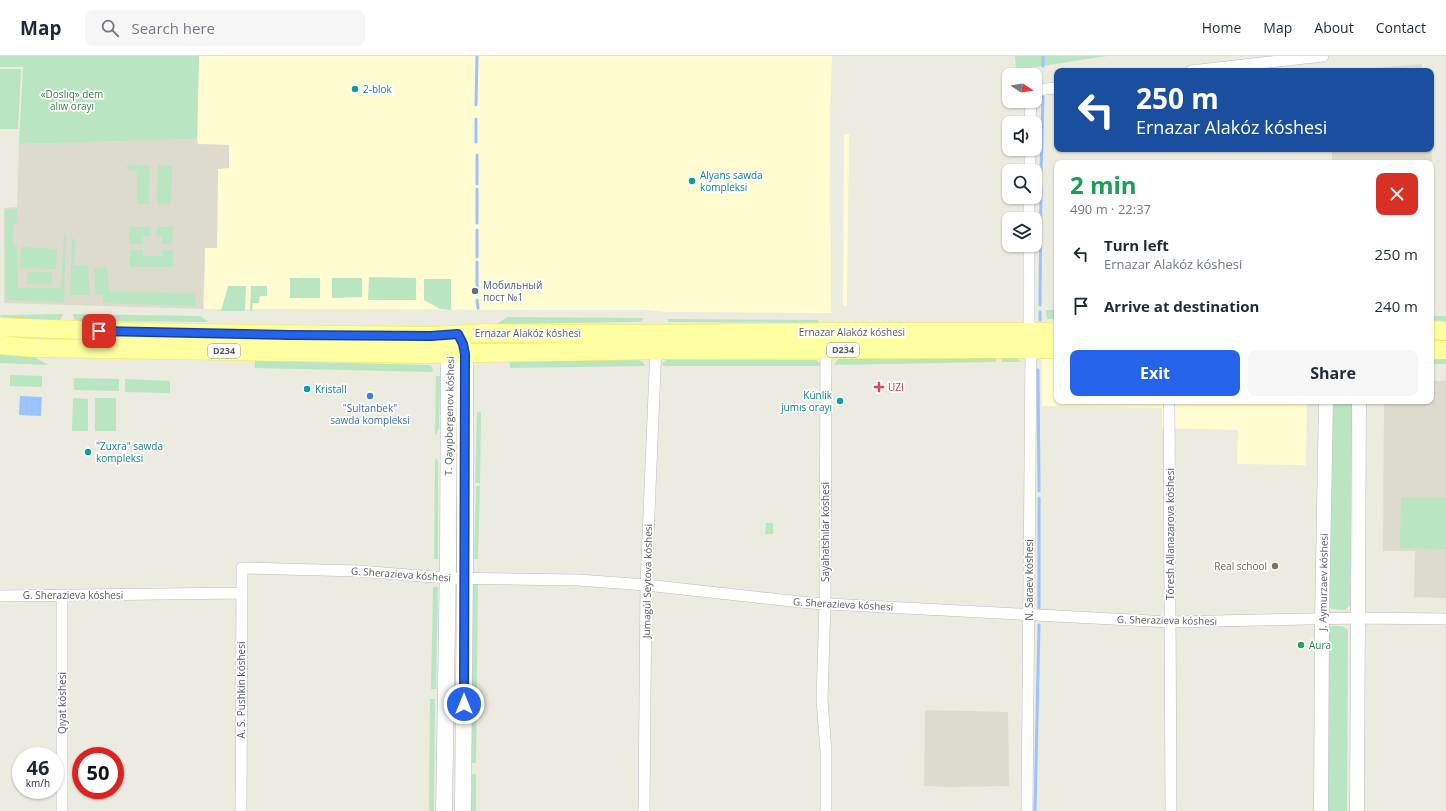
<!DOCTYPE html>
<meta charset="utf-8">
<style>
:root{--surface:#fff;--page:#f6f6f7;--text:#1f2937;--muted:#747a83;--line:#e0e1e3;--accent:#2563eb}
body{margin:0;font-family:"Open Sans",sans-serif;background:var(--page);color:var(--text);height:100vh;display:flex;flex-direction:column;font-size:15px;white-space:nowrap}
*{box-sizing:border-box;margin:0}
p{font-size:13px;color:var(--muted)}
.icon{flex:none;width:22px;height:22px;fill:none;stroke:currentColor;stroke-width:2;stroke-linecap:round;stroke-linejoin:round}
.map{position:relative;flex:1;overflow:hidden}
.sheet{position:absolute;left:1054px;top:104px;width:380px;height:244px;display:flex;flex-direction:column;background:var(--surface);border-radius:8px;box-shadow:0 1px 3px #0004}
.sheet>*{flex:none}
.guide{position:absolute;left:1054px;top:12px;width:380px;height:84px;border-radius:8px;box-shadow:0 1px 3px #0004;background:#1a4fa0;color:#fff;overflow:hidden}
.needle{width:26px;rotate:102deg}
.tools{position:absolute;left:1002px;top:12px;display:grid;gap:8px}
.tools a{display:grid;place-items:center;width:40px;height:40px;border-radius:8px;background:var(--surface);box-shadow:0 1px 3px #0004;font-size:20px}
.speed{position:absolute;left:12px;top:691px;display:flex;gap:8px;font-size:20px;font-weight:700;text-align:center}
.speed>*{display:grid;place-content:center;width:52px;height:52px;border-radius:50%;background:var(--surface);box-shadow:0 1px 3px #0004;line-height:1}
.speed small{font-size:10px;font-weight:400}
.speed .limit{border:6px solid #d22;background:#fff;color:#111}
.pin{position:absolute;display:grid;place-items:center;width:34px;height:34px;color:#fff;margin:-17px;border-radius:8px;box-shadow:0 2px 6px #0006}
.me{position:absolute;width:44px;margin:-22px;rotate:0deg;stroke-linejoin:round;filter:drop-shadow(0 0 3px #0008)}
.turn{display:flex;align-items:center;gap:14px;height:84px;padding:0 16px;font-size:18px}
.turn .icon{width:52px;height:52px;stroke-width:2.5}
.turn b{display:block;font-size:28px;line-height:34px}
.round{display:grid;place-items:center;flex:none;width:42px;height:42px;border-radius:8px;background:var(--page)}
.overview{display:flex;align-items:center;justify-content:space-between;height:68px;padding:0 16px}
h1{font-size:24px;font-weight:700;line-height:30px;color:#1e9e55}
.button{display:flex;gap:8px;margin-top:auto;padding:8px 16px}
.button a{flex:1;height:46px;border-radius:8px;background:var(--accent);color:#fff;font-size:16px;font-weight:700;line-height:46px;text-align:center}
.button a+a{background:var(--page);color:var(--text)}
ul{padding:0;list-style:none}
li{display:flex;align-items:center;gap:12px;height:52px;padding:0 16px}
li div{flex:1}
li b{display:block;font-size:15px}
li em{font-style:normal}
header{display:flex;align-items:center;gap:24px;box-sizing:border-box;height:56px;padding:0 20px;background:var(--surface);border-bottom:1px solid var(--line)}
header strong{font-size:19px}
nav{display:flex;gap:22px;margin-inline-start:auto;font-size:14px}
.search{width:280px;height:36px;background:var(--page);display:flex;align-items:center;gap:10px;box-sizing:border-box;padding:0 14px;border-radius:8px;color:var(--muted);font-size:15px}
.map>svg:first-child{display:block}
.commercial{fill:#fffcd1}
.education{fill:#dcdbce}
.green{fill:#bae5c1}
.water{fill:#9cc2ff}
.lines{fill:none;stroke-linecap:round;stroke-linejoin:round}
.stream{stroke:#9cc2ff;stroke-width:3}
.minor-casing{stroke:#babbc2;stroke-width:12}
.tertiary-casing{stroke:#babbc2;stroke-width:15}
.secondary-casing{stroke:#babcc4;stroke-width:17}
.primary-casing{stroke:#f5e54e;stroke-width:19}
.minor{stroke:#fff;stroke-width:11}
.tertiary{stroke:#fff;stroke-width:14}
.secondary{stroke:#fff;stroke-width:16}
.primary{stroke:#fdffa1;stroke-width:18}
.route-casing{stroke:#184099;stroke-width:10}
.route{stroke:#2563eb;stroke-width:7}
.culture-dot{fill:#0f9aa8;stroke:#fff;stroke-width:1.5}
.service-dot{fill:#5c6f8a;stroke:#fff;stroke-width:1.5}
.health-dot{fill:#e0444e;stroke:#fff;stroke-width:1.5}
.shop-dot{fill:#3f7fe0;stroke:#fff;stroke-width:1.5}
.education-dot{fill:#8d6e63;stroke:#fff;stroke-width:1.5}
.leisure-dot{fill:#2e9e5b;stroke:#fff;stroke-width:1.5}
.labels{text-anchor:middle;stroke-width:3.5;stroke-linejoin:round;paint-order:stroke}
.shield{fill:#fff;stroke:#8a8c90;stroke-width:1}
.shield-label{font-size:9px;font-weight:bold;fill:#585a61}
.culture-label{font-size:10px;fill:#0d838f;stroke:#fff;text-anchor:start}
.park-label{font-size:10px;fill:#328645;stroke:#fff}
.service-label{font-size:10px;fill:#4e5e75;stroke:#fff;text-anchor:start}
.street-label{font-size:10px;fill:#585a61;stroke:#fff}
.health-label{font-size:10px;fill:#be3a42;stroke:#fff;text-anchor:start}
.shop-label{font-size:10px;fill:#366cbe;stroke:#fff}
.education-label{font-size:10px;fill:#785e54;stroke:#fff;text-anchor:end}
.leisure-label{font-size:10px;fill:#27864d;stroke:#fff;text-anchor:start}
</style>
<header>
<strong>Map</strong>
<div class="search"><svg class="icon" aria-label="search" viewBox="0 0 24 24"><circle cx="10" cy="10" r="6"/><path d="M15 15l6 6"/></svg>Search here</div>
<nav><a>Home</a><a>Map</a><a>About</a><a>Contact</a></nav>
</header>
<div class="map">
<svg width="1446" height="755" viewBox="0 0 1446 755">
<rect width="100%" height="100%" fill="#ecebdf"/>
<path class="commercial" d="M199 0H832L830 64 831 257 667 256 645 254 204 253 205 191H217L218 113 229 89 197 88Z
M844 78H849L847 250H843Z
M1042 303H1057V345H1307L1306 409 1237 408 1238 374 1162 372V352L1042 350Z"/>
<path class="education" d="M1422 8V15H1338Z
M1431 48 1432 49 1431 193V107H1332V93H1431Z
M197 83 198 88 229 89V112L218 113 217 192H205L203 253 4 247V152L17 151 19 88Z
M1431 325H1446V542L1414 541 1415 495H1383L1384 345H1431Z
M925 654 1008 656 1009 730 950 731 924 730Z"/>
<path class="green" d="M0 0H199L197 83 19 88 23 11H0Z
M1015 0H1107L1016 14Z
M0 13H21L18 73H0Z
M127 109 150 110 149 148H137V115L127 114Z
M158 109 172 110 171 148H157Z
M5 154H17V168H14L13 189 17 190 18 232H61L64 180 66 177 64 246 6 244Z
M129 171H151V180H143V188H129Z
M157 171H173L172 188H162V180H156Z
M72 183H75L74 209 88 210 90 239H70Z
M21 191 57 193 56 213 20 212Z
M130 194H143V200H162V194H173V211H130Z
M94 211 107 212 109 236 195 237 196 250 103 247V239H96Z
M27 216H52V228H27Z
M369 221 416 222V244H368Z
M290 222H320V242H290Z
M332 222H362V241L332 242Z
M424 223H451V254L440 253 424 244Z
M228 230H246L245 255H221Z
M251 230H267V240H260L259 247H253L252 255H250Z
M1046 254H1057V263H1047Z
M63 258 60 264H35L1 261 0 259Z
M73 258 200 260 209 266 77 265 74 263Z
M1431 260H1446V265L1431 264Z
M507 261 644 262 642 265 638 266 497 268Z
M667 263 818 264 819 267 673 266H669Z
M0 299 34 301 49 309 0 307Z
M996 302V306L834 309 838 303Z
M1002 302H1016L1021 306H1002Z
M1431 303H1446V308H1431Z
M638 304 643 306 645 310 510 312V306Z
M667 304H816L820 307V310H662L663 306Z
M255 305 429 309 432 311 433 316 255 312Z
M10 319 42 320V331L10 330Z
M436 320H440L439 372 435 381Z
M74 322 119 323V335L74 334Z
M125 323 170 325V337L125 336Z
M73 342 88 343V375H72Z
M95 342H116V375H95Z
M1332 345H1353L1350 549 1345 554 1332 553 1328 549Z
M477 356H481L480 427H475Z
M435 401 438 406V503H434Z
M476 430H480L478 503H474Z
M1401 441 1446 442V493L1400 492Z
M766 467H773V478H765Z
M473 528H478L476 707H471Z
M433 531H438L436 633H431Z
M1332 570C1339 570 1344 569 1348 575L1347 755H1327L1328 573Z
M430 643H435L434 755H429Z
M472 718H476V755H471Z"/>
<path class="water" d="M20 340 42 341 41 360 19 359Z"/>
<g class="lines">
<path class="stream" d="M1043 10V0
M476 49 477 0
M476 63V86
M477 99V128
M1041 117 1043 41
M477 133V167
M477 201V174
M477 206V238
M477 244 478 252
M1040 249 1041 131
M1040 256V264
M1038 314 1039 435
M1039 553V442
M1035 755 1039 569"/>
<defs>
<path id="minor" d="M1191 15 1323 0
M1035 34 1057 32
M1030 67 1031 45
M1030 115V93
M1029 163V141
M1029 276V189
M1169 345 1171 755
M0 540 242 537
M62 755V540
M241 755 242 512 358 515 447 522 578 524 646 529 810 547 1170 566 1358 562 1446 563
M644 755 646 529 656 290
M826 755V696L822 643 825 548 826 294
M1027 755 1031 293"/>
<path id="tertiary" d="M1321 755 1322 563 1326 345
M1357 755 1359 345"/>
<path id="secondary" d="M462 285 465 298V505L463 755
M444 755 448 505 449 298 452 288 458 278"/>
<path id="primary" d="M0 271 131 276 431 280 484 277 656 278 831 276H1057
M1431 274 1446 275
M0 289 34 292 424 298 670 294 1057 293
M1431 294H1446"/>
</defs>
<use href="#minor" class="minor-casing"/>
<use href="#tertiary" class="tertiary-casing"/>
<use href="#secondary" class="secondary-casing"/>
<use href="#primary" class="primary-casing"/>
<use href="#minor" class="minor"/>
<use href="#tertiary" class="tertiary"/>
<use href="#secondary" class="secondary"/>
<use href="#primary" class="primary"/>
</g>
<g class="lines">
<defs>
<path id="route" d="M99 275 289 279 431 280 458 278 463 288 465 298 464 648"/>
</defs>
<use href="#route" class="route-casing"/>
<use href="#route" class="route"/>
</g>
<g class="culture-dot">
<circle cx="355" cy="33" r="4"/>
<circle cx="692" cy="125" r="4"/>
<circle cx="307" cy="333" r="4"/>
<circle cx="840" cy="345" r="4"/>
<circle cx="88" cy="396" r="4"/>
</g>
<circle class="service-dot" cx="475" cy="235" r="4"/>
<path class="health-dot" d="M877 325h4v4h4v4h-4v4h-4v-4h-4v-4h4z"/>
<circle class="shop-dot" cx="370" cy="340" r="4"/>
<circle class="education-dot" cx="1275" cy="510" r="4"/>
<circle class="leisure-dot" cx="1301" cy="589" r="4"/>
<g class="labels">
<g class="shield">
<rect x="827" y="287" width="32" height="14" rx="3"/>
<rect x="208" y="288" width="32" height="14" rx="3"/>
</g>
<g class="shield-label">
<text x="843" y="297">D234</text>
<text x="224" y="298">D234</text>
</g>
<g class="culture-label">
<text x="363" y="37">2-blok</text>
<text x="700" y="123">Alyans sawda<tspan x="700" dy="12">kompleksi</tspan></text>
<text x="315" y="337">Kristall</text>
<text x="832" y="343" text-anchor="end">Kúnlik<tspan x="832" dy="12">jumıs orayı</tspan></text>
<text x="96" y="394">"Zuxra" sawda<tspan x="96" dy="12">kompleksi</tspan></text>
</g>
<g class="park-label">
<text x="72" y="42">«Doslıq» dem<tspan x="72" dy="12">alıw orayı</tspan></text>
</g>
<g class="service-label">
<text x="483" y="233">Мобильный<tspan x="483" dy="12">пост №1</tspan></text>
</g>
<g class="street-label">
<text x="852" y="280">Ernazar Alakóz kóshesi</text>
<text x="528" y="281">Ernazar Alakóz kóshesi</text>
<text transform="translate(449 360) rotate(-89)" y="4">T. Qayıpbergenov kóshesi</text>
<text transform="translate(825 476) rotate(-90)" y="4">Sayahatshılar kóshesi</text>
<text transform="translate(1170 478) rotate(-90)" y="4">Tóresh Allanazarova kóshesi</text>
<text transform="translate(401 518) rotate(4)" y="4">G. Sherazieva kóshesi</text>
<text transform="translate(1029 524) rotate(-90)" y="4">N. Saraev kóshesi</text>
<text transform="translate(647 525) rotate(-89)" y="4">Jumagúl Seytova kóshesi</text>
<text transform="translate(1323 526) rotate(-89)" y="4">J. Aymurzaev kóshesi</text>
<text x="73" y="543">G. Sherazieva kóshesi</text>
<text transform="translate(843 548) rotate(3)" y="4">G. Sherazieva kóshesi</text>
<text transform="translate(1167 564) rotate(1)" y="4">G. Sherazieva kóshesi</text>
<text transform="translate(241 634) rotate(-90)" y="4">A. S. Pushkin kóshesi</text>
<text transform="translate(62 647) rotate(-90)" y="4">Qıyat kóshesi</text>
</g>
<g class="health-label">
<text x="888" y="335">UZI</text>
</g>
<g class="shop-label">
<text x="370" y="356">"Sultanbek"<tspan x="370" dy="12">sawda kompleksi</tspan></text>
</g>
<g class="education-label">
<text x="1267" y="514">Real school</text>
</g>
<g class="leisure-label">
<text x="1309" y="593">Aura</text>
</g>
</g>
</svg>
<div class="tools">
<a><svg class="needle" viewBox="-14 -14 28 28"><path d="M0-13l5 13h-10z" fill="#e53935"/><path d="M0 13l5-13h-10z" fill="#747a83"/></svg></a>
<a><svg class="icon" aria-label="sound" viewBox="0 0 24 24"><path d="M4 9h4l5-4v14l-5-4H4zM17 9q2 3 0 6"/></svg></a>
<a><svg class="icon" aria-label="search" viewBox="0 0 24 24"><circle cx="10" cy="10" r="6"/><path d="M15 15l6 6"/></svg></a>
<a><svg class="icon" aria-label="layers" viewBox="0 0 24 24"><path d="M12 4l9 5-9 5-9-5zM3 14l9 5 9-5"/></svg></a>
</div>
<div class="speed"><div>46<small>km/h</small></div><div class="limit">50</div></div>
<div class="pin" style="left:99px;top:275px;background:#d93025"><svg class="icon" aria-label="arrive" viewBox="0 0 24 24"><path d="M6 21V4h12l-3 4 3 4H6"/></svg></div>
<svg class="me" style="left:464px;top:648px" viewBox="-20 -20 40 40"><circle r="17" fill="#2563eb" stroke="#fff" stroke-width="3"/><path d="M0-11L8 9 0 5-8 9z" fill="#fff"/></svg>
<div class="guide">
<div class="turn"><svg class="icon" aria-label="left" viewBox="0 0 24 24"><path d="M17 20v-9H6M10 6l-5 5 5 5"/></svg><div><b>250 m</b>Ernazar Alakóz kóshesi</div></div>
</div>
<section class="sheet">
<div class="overview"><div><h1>2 min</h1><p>490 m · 22:37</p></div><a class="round" style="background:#d93025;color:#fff"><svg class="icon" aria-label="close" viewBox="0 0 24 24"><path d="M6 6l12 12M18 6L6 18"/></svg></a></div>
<ul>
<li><svg class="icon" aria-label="left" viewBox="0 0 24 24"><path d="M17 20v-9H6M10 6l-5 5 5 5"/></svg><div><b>Turn left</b><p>Ernazar Alakóz kóshesi</p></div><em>250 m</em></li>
<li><svg class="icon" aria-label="arrive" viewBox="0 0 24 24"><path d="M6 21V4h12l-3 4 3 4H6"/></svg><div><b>Arrive at destination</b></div><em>240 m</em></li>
</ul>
<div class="button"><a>Exit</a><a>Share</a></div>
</section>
</div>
